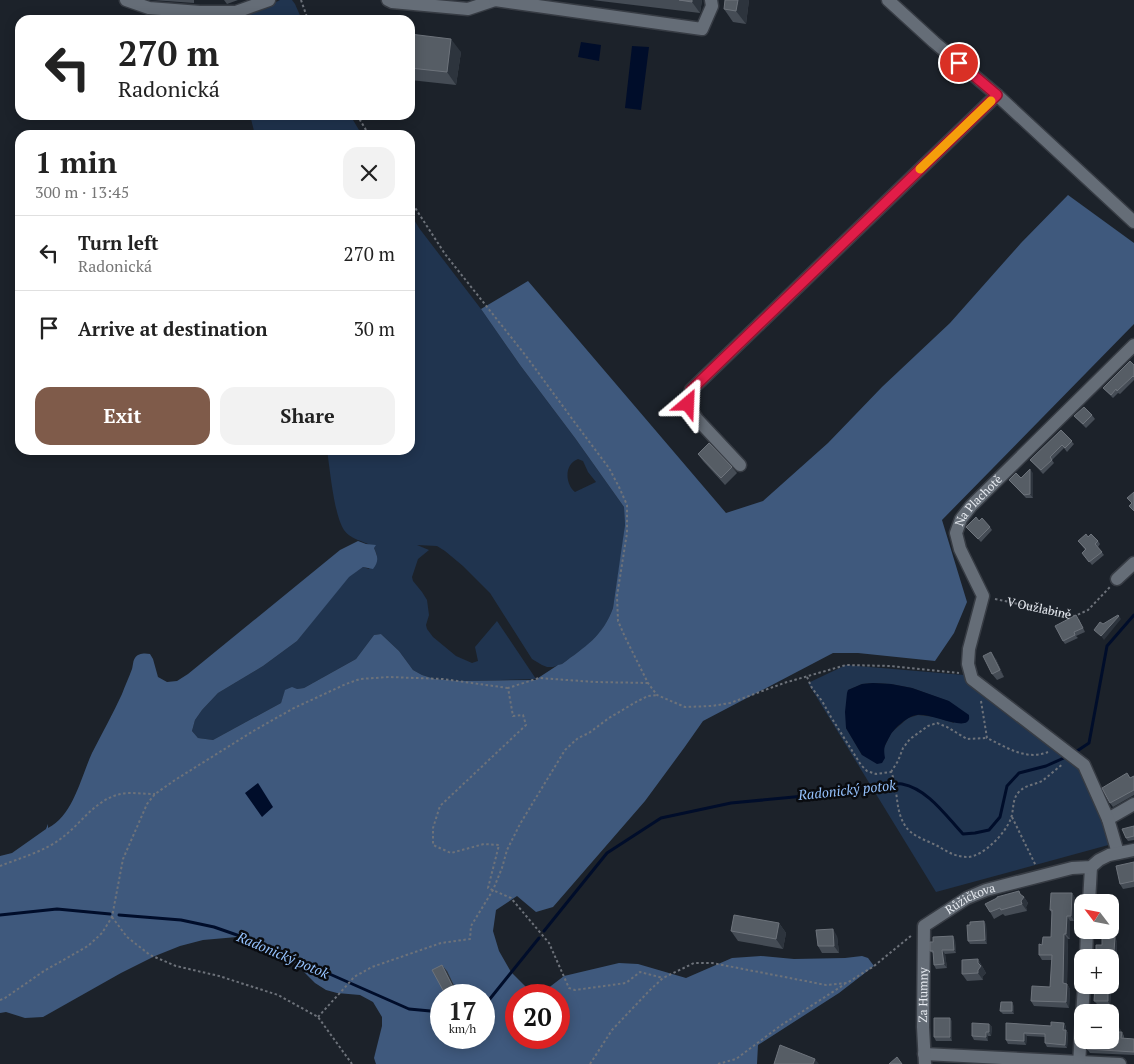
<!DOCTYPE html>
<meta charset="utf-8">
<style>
:root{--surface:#fff;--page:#f2f2f2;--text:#222;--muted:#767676;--line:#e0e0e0;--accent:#7f5b4a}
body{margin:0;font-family:"PT Serif",serif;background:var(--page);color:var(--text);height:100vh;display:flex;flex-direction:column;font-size:19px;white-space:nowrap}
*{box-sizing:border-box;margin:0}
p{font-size:16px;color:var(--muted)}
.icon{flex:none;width:28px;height:28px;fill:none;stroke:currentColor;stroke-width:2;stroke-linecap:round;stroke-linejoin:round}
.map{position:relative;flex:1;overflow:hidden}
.panel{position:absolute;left:15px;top:130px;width:400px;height:325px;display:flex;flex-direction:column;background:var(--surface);border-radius:15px;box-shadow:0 2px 12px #0003}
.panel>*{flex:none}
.guide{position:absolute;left:15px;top:15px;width:400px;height:105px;border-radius:15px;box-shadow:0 2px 12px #0003;background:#fff;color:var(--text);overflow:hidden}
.needle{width:32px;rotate:302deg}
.tools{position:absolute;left:1074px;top:894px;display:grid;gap:10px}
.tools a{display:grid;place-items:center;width:45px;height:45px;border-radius:10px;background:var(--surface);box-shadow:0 2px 12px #0003;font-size:25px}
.speed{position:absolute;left:430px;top:984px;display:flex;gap:10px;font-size:25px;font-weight:700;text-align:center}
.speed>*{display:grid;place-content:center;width:65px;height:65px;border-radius:50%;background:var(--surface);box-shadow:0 2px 12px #0003;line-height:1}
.speed small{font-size:12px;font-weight:400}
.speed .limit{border:8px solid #d22;background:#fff;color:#111}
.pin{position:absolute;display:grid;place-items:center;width:42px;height:42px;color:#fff;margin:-21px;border:2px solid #fff;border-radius:50%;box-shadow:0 1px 5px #0007}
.me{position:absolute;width:55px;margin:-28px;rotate:26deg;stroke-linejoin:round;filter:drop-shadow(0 0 4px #0008)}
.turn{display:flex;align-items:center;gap:18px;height:105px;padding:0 20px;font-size:22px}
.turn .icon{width:65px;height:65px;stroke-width:2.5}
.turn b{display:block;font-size:35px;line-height:42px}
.round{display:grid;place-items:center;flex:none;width:52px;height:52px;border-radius:15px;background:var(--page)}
.overview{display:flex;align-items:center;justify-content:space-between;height:85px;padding:0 20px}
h1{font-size:30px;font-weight:800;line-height:38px}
.button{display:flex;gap:10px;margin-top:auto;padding:10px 20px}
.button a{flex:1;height:58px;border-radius:15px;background:var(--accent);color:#fff;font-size:20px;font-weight:800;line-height:58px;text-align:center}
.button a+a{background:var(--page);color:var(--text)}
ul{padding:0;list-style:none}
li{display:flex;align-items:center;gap:15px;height:75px;padding:0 20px;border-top:1px solid var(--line)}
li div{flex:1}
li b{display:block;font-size:19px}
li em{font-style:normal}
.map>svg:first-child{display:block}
.green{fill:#20344f;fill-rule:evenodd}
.forest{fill:#3f597d;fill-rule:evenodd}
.water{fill:#000d2a}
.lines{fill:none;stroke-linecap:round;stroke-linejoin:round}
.stream{stroke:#000d2a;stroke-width:3}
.minor-casing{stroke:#373c44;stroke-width:15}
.path{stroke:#6d727a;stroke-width:2;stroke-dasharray:2.5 2.5;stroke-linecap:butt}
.minor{stroke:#656d77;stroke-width:12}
.wall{fill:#454c55}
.shaded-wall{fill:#2d343d}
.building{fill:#565d65;stroke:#6d737b}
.route-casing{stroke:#92132f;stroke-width:12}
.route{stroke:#e11d48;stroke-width:9}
.slow{stroke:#f59e0b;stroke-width:9}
.labels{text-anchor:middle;stroke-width:5;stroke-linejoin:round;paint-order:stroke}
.street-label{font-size:12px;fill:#e6eaf0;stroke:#090b0f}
.water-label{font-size:14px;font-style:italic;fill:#94c1fc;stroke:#090b0f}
</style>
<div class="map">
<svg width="1134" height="1064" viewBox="0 0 1134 1064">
<rect width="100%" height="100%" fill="#1c222a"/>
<path class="green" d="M280 0H292L295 4 302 20H232V18L268 6Z
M250 115H350L362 135H255Z
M410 213 419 228 481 309 520 365 575 438 624 507 625 525 622 549 613 608 609 618 602 630 588 645 562 664 553 667H547L542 665 532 659 490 593 463 566 445 551 437 546 417 545 429 550 418 559 412 577 413 581 422 592 427 600 429 615 426 625 427 629 433 637 456 656 472 663 478 661 475 647 497 621 536 679 460 681 435 679 422 675 413 670 399 651 381 634 374 635 356 659 304 688 285 691 281 703 213 740 198 738 192 731 195 720 202 710 218 693 263 666 297 641 348 577 363 567 369 569 377 555C376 553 375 550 374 548 367 541 352 541 344 530 334 515 330 469 327 450H410ZM578 459 583 461 588 472 596 482 575 492C565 484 564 464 578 459Z
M846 665 976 676 1084 769 1112 844 936 892 808 683ZM873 683 891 684 912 688 948 701 954 723 935 717 918 715 908 718 891 733 883 750 862 755 846 728 848 690 862 684Z"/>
<path class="forest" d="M1068 195 1134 243V324L942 520 967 602 954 633 935 661 858 653H833L703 721 684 748 645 801 553 907 536 912 517 896 496 910 493 931 499 951 511 972 528 989H547L564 976 619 963 638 964 686 978 732 958 761 956 794 959 845 958 862 956 868 958 874 966 839 993 758 1045 757 1064H376L374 1058 382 1026V1017L373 1002 360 995 337 993 326 990 315 983 297 965 279 953 237 937 203 940 180 946 155 956 121 973 43 1017 25 1018 6 1012 0 1013V856L12 853 46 829 48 824V828C73 816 81 777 92 753 102 733 113 714 122 694 125 686 129 677 132 669 133 666 133 660 135 658 138 653 145 653 150 654L153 659 158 677 167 682 177 681 188 674 340 550 358 541 366 544 376 545 374 548C378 557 379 561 373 569L363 567 349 577 297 641 263 666 218 693 202 710 195 720 192 731 198 738 213 740 281 703 285 690 292 687 297 689 304 688 356 659 374 635 381 634 399 651 413 670 422 675 435 679 460 681 535 680 558 665 562 664C585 647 603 636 613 608L625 525 624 507 575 438 520 365 481 309 528 281 726 513 763 501 828 443 882 387 950 323 1021 243ZM441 995H484V1038H441ZM516 995H559V1038H516Z"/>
<path class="water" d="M581 42 601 45 599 61 578 57Z
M632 46 649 47 641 110 625 108Z
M873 683 891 684 912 688 949 701 969 715C969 718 970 719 967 722 959 728 929 713 917 715 908 716 894 728 890 736 885 745 883 747 885 758L882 763 877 764 862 755 846 728 845 712 847 693 848 690 862 684Z
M258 783 273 807 262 817 245 793Z"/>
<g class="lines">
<path class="stream" d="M1074 753 1089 743 1107 646 1134 615
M0 915 57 909 110 914
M119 915 181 920 214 927 257 942 409 1009 441 1012
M544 931 607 853 661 818 731 803 879 789C885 787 895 783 902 784 928 789 946 816 963 834L975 833 989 830 1000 817 1007 786 1019 773 1046 766 1066 757
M484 1002 489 1000 539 938"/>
<defs>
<g id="minor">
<path d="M126 0 149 8 200 12H236L269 0"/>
<path d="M388 0 392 2 468 9 495 0"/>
<path d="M495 0 702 29 712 6 711 0"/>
<path d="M888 0 934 42 997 95 1134 222"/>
<path d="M740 465 697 419 687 404 691 390 997 95"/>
<path d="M1117 579 1134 563"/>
<path d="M1108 819 1134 804"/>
<path id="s2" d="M1118 853 1108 819 1084 765 972 679 968 664 969 649 983 596 960 549 956 533 961 519 971 506 1134 345"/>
<path d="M1089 902 1091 867"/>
<path d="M1086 958 1087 930"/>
<path d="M924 1054 1120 1064"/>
<path id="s3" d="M925 1064 923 1027 924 926 967 898 986 890 1072 868 1091 867 1099 860 1109 855 1134 850"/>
<path d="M1079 1064 1084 985"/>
</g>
</defs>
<use href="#minor" class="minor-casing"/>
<g class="path">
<path d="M301 0 308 20"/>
<path d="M357 115 369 135"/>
<path d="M410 200 445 254 526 356 573 420 609 468 619 487 627 505V533L617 596 618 621 625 637 648 683 657 695 685 707 712 706 730 703 784 683 846 665 891 666 959 673"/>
<path id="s1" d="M995 599 1075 616 1088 610 1110 587"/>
<path d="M807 677 812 688 822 701 831 717 861 765 867 771 876 774 891 772C899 789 894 810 906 827 914 838 930 841 941 848 949 853 958 857 967 857 983 857 1006 833 1011 818 1014 810 1012 800 1018 793 1024 785 1034 785 1042 781 1049 776 1056 769 1063 764"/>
<path d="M648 683 595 682 539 678 508 688 513 716 523 715 526 725 440 806 433 828V845L451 853 484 844 499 845 488 888 511 898 549 943 569 988 575 990 626 983 640 972 663 978"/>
<path d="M981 701 987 738C1006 747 1026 761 1048 752"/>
<path d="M891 772 898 761 903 748 910 739 928 726 937 723 947 727 967 739 987 738"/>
<path d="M1012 817 1036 866"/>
<path d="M0 866C20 858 46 851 63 837 84 821 98 795 128 793 137 793 146 794 155 794"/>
<path d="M112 917 127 937 150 955 176 966 219 976 278 995 318 1017 352 1064"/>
<path d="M0 1000 5 998 44 971 88 946 102 933 112 917 123 859 147 804 155 794 175 780 255 730 294 708 346 684 360 679 389 677 443 679 508 688"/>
<path d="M318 1017 348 984 354 977 372 967 441 943 470 939 471 926 493 890 502 868 507 850 520 824 565 750 578 738 589 733 609 718 636 702 648 696 657 695"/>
<path d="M590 1064 612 1030 650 990 663 978 694 963H712L826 985 847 983 874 966 912 935"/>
<path d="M718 1064 736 1059 780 1026 845 984"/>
</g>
<use href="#minor" class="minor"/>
</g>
<path class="wall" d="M152 0H194V3Z
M224 0H238L227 4Z
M592 0H702L700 13Z
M725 0H749L746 24 733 22 724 9Z
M410 34 461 52 456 85 410 80Z
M1134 365V380L1120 394 1118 393 1113 398 1103 388Z
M1092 415 1095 419 1086 428 1074 416Z
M1061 430 1074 444 1067 452 1064 448 1052 460 1054 463 1043 474 1030 460Z
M698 454 732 467 737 473 725 485 703 461Z
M1033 473V498H1026L1009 480 1021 478Z
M966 527H990L992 530 981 542Z
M1088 537 1098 541 1100 544 1098 547 1104 555 1092 565 1082 553 1085 550 1078 541Z
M1079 619 1085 632 1076 636 1078 638 1065 644 1063 641Z
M996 659 1004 677 997 680 992 674Z
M1134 776V795L1113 807 1110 803 1130 778Z
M1134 826V840L1128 841 1126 838Z
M1134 862V887L1123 889 1120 884Z
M1072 893 1075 898 1074 921H1070V939H1068L1067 984 1070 989 1069 1008 1034 1006 1031 1001 1050 987 1052 960H1042L1039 955 1042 945 1051 937 1052 913 1050 910Z
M1022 896 1024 897 1028 903 1026 907 1027 911 1005 916 1003 914 994 919 990 912Z
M779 923 786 933 783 949 738 941 731 931Z
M986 924 987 944H970L968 941Z
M837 936 839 953H822L818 946Z
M955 940 956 953 945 954 947 968 936 969 934 965V954L930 951Z
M1117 941 1116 970H1110V958L1102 945Z
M978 959 986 973 983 976V980L967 981 962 974Z
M447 971 458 994 456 995H446L444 992Z
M1107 990 1111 993 1110 1005 1097 1004 1094 1001Z
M1014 1006V1014H1003L1000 1011Z
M952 1021V1041H936L934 1037Z
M1006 1023 1051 1026 1064 1023 1066 1027V1030L1068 1033 1067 1048 1047 1047 1045 1043V1037L1027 1036 1026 1045 1008 1044 1006 1040Z
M989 1024 992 1027 991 1036H988V1041L974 1040 972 1036Z
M1121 1030V1032H1122L1124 1036V1038L1134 1039V1055L1090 1053 1087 1049Z"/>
<path class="shaded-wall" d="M692 0H702L700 13 692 2Z
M738 0H749L746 24 736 11Z
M451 39 461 52 456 85 447 72Z
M1030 469 1033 473V498L1030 494Z
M1119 616 1121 619 1104 640 1101 636Z
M991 652 996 659 1004 677 1000 670Z
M1019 891 1023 898 1024 897 1028 903 1026 907 1027 911 1022 904Z
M1072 893 1075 898 1074 921 1071 916Z
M1067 916 1070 921V939L1066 934Z
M984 921 986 924 987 944 985 940Z
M779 923 786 933 783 949 776 939Z
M833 929 837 936 839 953 834 946Z
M1064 934 1068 939 1067 987V984L1070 989 1069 1008 1066 1002 1063 983Z
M953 936 955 940 956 953 954 950Z
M1115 937 1117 941 1116 970 1113 967Z
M942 950 945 954 947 968 944 964Z
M978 959 986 973 983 976V980L978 973Z
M442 965 447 971 458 994 453 987Z
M1105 985H1107V993L1105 990Z
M1108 990 1111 993 1110 1005 1108 1001Z
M1012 1002 1014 1006V1014L1012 1011Z
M950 1018 952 1021V1041L950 1037Z
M1064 1023 1066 1027V1030L1068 1033 1067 1048 1065 1045 1063 1030Z
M989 1024 992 1027 991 1036 989 1032Z
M1118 1026 1121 1030V1036L1118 1032Z
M986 1032 988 1036V1041L986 1037Z
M1024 1033 1027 1036 1026 1045 1024 1041Z
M815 1059 819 1064H813Z"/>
<path class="building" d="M679 0H692V2Z
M725 0H738L736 11 724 9Z
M410 34 451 39 447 72 410 68Z
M1130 361 1134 365V377L1133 376 1117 391 1116 389 1111 395 1103 388Z
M1084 407 1092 415 1083 424 1074 416Z
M1061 430 1072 441 1065 448 1062 445 1050 457 1052 460 1041 470 1030 460Z
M709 443 732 467 721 478 698 454Z
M1030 469V494L1024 495 1009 480 1016 473 1021 478Z
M1134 492V511L1129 506 1132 503 1127 498Z
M976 517 979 521 982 518 990 527 978 539 966 527Z
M1086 534 1088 537 1091 534 1098 541 1095 544 1102 552 1089 562 1082 553 1086 549 1078 541Z
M1076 615 1083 628 1074 632 1075 635 1063 641 1055 626Z
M1118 615 1119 616 1101 636 1094 630 1100 622 1103 624Z
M991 652 1000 670 992 674 983 656Z
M1127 773 1130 778 1134 776V790L1110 803 1102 788Z
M1134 826V836L1126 838 1122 829Z
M1134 862V881L1120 884 1116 866Z
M1019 891 1020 894 1024 897 1021 901 1022 904 1001 910 1000 908 990 912 985 904 997 898V897Z
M1051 893H1072L1071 916H1067L1066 934H1064L1063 983 1067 984 1066 1002 1031 1001 1032 986 1050 987 1052 955H1039V944L1042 945 1043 937H1051L1052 910H1050Z
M734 915 779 923 776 939 731 931Z
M984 921 985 940 968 941 967 925H970V922Z
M833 929 834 946H818L816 930Z
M953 936 954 950H942L944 964 934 965 933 951H930V942H933V937Z
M1102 936 1115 937 1113 967H1110V958H1096V945H1102Z
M978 959V963L981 966 978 970V973L962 974V960Z
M442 965 453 987 444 992 432 970Z
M1095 985H1105V990H1108V1001H1094Z
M1001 1002H1012V1011H1000Z
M934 1018H950V1037H934Z
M1051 1022 1064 1023 1063 1030H1066L1065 1045 1045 1043V1034L1024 1033V1041L1006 1040V1023L1051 1026Z
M972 1023 989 1024V1032H986V1037L972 1036Z
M1110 1026H1118V1032H1122L1121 1038 1134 1039V1052L1087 1049 1088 1040H1110Z
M780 1045 815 1059 813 1064H774Z
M897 1057 902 1064H889Z"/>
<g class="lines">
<defs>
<path id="route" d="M688 404 691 390 997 95 959 63"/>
</defs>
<use href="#route" class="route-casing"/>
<use href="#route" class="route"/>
<path class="slow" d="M920 169 991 101"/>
</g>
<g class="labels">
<g class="street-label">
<text dy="4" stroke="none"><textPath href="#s2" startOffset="430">Na Plachotě</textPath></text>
<text dy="4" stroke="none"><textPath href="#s1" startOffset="45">V Oužlabině</textPath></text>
<text dy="4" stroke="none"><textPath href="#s3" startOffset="192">Růžičkova</textPath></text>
<text dy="4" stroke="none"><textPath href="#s3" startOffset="69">Za Humny</textPath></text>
</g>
<g class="water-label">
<text transform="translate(847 790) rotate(-6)" y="5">Radonický potok</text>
<text transform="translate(283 955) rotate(23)" y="5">Radonický potok</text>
</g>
</g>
</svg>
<div class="tools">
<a><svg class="needle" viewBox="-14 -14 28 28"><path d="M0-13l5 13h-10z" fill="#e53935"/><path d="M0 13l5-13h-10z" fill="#767676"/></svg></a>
<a>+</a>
<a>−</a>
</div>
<div class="speed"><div>17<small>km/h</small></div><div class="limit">20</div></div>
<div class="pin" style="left:959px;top:63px;background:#d93025"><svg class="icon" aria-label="arrive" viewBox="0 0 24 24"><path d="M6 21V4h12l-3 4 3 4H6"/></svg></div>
<svg class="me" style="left:688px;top:404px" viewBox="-20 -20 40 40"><path d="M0-17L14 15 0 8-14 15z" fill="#e11d48" stroke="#fff" stroke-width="4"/></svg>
<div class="guide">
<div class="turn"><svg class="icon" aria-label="left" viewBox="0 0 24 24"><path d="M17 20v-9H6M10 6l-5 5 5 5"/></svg><div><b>270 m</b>Radonická</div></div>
</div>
<section class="panel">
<div class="overview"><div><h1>1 min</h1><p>300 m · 13:45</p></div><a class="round"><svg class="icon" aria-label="close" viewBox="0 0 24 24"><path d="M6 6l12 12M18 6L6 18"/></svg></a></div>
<ul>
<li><svg class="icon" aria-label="left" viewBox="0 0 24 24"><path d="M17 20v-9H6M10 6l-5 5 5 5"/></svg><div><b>Turn left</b><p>Radonická</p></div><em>270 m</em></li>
<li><svg class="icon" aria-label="arrive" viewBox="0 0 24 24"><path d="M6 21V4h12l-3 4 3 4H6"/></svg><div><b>Arrive at destination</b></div><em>30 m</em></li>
</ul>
<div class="button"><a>Exit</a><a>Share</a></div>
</section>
</div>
